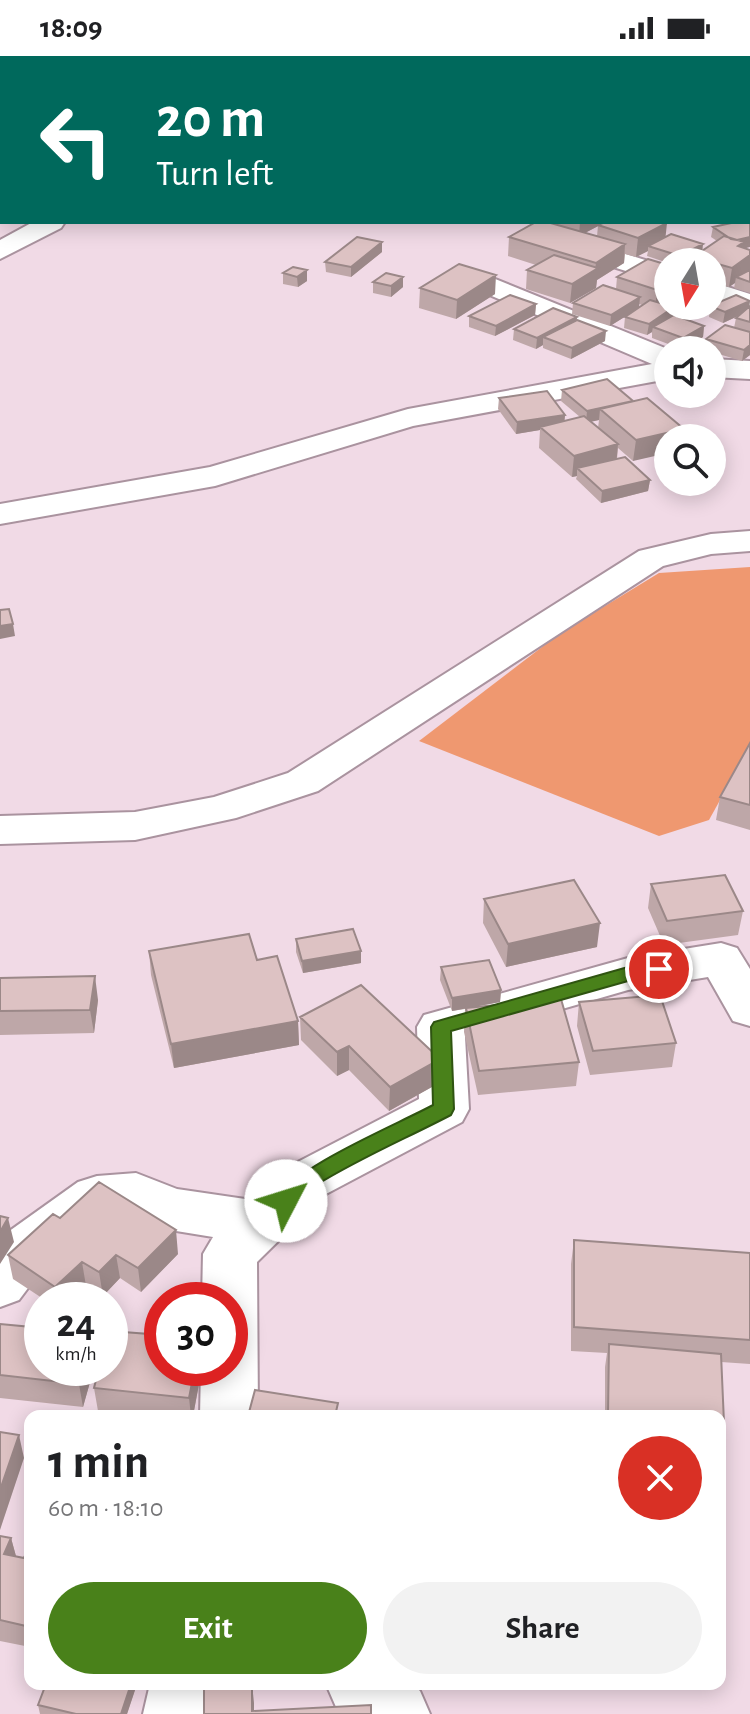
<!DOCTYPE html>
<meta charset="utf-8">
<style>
:root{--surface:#fff;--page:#f2f2f2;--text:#202124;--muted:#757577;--accent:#49811a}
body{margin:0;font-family:"Alegreya Sans",sans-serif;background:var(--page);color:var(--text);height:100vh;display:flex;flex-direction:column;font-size:30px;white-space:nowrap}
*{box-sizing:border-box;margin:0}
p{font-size:26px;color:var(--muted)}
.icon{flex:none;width:44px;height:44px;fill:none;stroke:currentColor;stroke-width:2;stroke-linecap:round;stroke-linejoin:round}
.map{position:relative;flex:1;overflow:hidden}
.details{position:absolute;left:24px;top:1354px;width:702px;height:280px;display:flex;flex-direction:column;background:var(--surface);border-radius:16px;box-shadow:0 4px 20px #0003}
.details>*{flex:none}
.top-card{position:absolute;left:0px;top:0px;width:750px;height:168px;box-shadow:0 4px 20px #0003;background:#00695c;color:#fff;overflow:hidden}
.needle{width:52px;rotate:191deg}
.buttons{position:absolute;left:654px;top:192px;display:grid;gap:16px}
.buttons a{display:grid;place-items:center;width:72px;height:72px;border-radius:50%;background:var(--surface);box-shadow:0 4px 20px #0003;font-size:40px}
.speed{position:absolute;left:24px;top:1226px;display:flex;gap:16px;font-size:40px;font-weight:700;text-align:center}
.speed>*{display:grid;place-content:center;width:104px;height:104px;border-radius:50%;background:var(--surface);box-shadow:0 4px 20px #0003;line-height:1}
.speed small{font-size:20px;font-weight:400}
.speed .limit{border:12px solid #d22;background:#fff;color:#111}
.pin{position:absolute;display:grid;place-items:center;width:68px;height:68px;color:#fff;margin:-34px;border:4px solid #fff;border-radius:50%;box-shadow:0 2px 8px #0007}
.me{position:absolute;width:88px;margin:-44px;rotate:50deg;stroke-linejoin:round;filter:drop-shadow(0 0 6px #0008)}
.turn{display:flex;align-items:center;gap:28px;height:168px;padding:0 24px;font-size:36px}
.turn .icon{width:104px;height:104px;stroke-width:2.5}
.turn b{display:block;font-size:56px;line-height:68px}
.round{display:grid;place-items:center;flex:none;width:84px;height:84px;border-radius:42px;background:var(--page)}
.summary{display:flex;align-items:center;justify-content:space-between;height:136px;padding:0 24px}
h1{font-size:48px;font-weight:700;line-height:60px}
.action{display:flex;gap:16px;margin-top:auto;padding:16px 24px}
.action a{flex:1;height:92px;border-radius:48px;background:var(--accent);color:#fff;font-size:32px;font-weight:700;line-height:92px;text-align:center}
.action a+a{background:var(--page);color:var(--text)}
.status{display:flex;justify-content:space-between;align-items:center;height:56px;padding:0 40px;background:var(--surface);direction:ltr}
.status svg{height:22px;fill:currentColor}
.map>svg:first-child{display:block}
.forest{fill:#ef9870}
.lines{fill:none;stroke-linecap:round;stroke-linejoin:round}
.minor-casing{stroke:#aa939f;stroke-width:4}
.minor{fill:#fff;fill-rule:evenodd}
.wall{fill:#bea7a8;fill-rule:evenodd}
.shaded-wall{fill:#9b8888}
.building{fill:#ddc2c3;stroke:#9b8888;stroke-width:2}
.route{fill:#49811a;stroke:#2f5411;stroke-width:2}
</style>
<div class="status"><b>18:09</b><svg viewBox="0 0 49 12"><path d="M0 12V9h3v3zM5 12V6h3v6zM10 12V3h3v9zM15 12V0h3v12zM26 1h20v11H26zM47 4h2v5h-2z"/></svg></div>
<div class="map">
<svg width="750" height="1658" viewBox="0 0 750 1658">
<rect width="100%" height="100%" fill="#f1dae6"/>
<path class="forest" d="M750 511V690L709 764 659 780 419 685 559 578 659 517Z"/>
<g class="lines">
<defs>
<path id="minor" d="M0 0H18L2 2V8Z
M190 0H215L189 2Z
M33 166H65L61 172 0 203V184Z
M567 180 668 211V228L558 194 554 188 558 182Z
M483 218 670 294 668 323 413 370 215 430 0 468V448L210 411 408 353 652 308 473 232 469 226 473 220Z
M712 226 750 238V256L712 243Z
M712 303 750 305V323L712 321Z
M750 475V495L711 498 663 510 318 735 236 762 135 784 0 788V760L135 756 214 741 288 717 639 495 711 478Z
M721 887 737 892 750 913V970L733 965 708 921 628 934 465 981 469 1053 462 1066 326 1138 257 1206 258 1360H200L201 1312H230V1244H202L203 1198 213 1181 170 1174 132 1159 109 1161 46 1208 19 1244 0 1251V1187L8 1176 78 1126 97 1120 136 1117 177 1133 252 1144 290 1110 419 1043 417 971 424 959 628 902Z
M150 1628H216L209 1658H143Z
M326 1628H412L420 1635 430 1658H345L336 1651Z"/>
</defs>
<use href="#minor" class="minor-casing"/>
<use href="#minor" class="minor"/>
</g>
<path class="wall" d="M536 166H663L665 181 702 195 717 185 711 181 713 171 736 166 744 192 750 194V237L734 232 735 227 729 231 712 227V206H693V203L688 206H668V207L647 200 648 195 636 201 625 198 624 207 597 224 596 232 570 247 526 233 527 214 536 209 508 200 509 181ZM598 170 597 180 585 177Z
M382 196 351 221 326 216 325 206Z
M648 203 668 246 665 248 668 249V247V250H709L690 262 673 257V260L704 270 703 281 682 293 652 282V276L647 279 624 272 625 261 642 249 639 248V252L610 270 572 258 573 247 616 233 617 221Z
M307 214V225L298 231 283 228V217Z
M373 226 403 231 391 241 373 237Z
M420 232 495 238 456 263 419 252Z
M536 248 535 259 495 280 469 271V260Z
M710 250H750V299L742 305 712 296V294L705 293 706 283 734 272 736 262 738 260 723 267 709 261Z
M577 261 576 264 605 285 571 303 543 292V289L536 293 513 284 514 273Z
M562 334 633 345 684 373 683 382H668L633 405 618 392 617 403 650 424 648 435 601 447 576 423 577 420 572 421 539 392 540 374 516 378 498 353 499 342 565 359 564 365 580 361 561 345ZM599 364 598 372 591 365Z
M750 687V774L716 764 720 741Z
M651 828 743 855 738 879 664 889 648 852Z
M484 843 597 891 506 911 483 867Z
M296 883 361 907 303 917 296 896Z
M149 895 257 904 298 965 299 989 174 1012 151 919Z
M441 911 501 934 500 946 474 951 579 1006 576 1030 478 1039 464 976 465 953 452 955 440 924Z
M0 922 98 944 94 977 0 979Z
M579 946 676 987 672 1011 590 1019 577 970Z
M300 961 439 1027 389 1055 349 1014 337 1020 301 984Z
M60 1162 178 1198 141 1236 120 1222 103 1240 86 1230 71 1244H45L13 1223 8 1199Z
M574 1184 750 1197V1308L721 1306 725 1390 720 1411V1360H605V1311L607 1297 571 1295V1208Z
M0 1268 94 1312 83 1351 0 1342Z
M162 1312H202L193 1360H145L98 1355 94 1332Z
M30 1445V1467H29L26 1455Z
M0 1480 11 1482 16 1500 24 1502 30 1488V1591L0 1585Z
M137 1628 127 1658H40L38 1649Z"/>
<path class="shaded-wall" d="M580 166H606L579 180Z
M667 167 665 186 648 190V195L636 201 638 182Z
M750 181V191L743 193 742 205 735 185Z
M382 186V196L351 221V211Z
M625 188 624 207 597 224 596 232 570 247 572 228 595 214 596 207Z
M703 188 702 199 693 201V203L688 206H679L680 200Z
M750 199V217L736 221 735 227 729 231 732 212Z
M307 214V225L298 231 297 221Z
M496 219 495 238 456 263 457 244Z
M403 221V231L391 241V230Z
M668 228V246L655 254 657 234Z
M721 232 720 243 712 248V238Z
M640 241 639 252 610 270 611 259Z
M750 245 749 255 723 267 725 256Z
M536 248 535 259 495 280 496 270Z
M694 250H709L690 262 691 252Z
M674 251 673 261 653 271 652 276 647 279 649 268Z
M577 261 576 272 543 281V289L536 293 537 282Z
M704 270 703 281 682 293 683 282Z
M606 275 605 285 571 303 572 292Z
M750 289V299L742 305 744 294Z
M633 345 600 353 599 364 586 367 587 355Z
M565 359 564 371H540V374L516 378 517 366Z
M684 373 683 382H668V397L633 405 636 384Z
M618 388 616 410 577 412V420L572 421 574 400Z
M650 424 648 435 601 447 602 435Z
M13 568 15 580 0 583V570Z
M600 867 597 891 506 911 508 888Z
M361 895V907L303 917 302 905Z
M95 920 98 944 94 977 90 954Z
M501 934 500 946 452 955V942Z
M298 965 299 989 174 1012 171 988Z
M349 990V1014L337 1020V996Z
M440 1003 439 1027 389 1055 390 1031Z
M8 1162 14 1186 0 1208V1176Z
M176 1174 178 1198 141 1236 138 1212Z
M116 1199 120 1222 103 1240 99 1216Z
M82 1206 86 1230 71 1244H58L55 1231Z
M83 1312H94L83 1351 79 1328Z
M195 1312H202L193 1360H191L189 1342Z
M19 1379 24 1402 0 1474V1434Z
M11 1482 17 1504 4 1498Z
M30 1559V1586L26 1570Z
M131 1628H137L127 1658H121Z
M252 1628 254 1647V1658H252Z"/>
<path class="building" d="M750 101V116L748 115V102Z
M748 163H750V181L737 184 731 183 713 171 736 166H748Z
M536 166H547L625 188 596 207 509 181Z
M605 166H663L667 167 638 182 598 169Z
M671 178 703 188 680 200 648 190Z
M724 180 744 186 738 190 750 194V199L732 212 693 201Z
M357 181 382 186 351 211 325 206Z
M554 199 598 212 572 228 527 214Z
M648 203 668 209V228L657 234 617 221Z
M459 208 496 219 457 244 420 232Z
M293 211 307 214 297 221 283 217Z
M750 214V226L736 221Z
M386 217 403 221 391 230 373 226Z
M603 229 640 241 611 259 573 247Z
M712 230 721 232 712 238Z
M510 239 536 248 496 270 469 260Z
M736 239 750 245 725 256 710 250Z
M650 244 674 251 649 268 625 261Z
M750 250V266L736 262Z
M553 252 577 261 537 282 514 273Z
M674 259 704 270 683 282 653 271Z
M577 264 606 275 572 292 543 281Z
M725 269 750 276V289L744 294 706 283Z
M607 323 633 345 587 355 562 334Z
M547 335 565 359 517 366 499 342Z
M647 342 684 373 636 384 600 353Z
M584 360 618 388 574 400 540 371Z
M625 401 650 424 602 435 577 412Z
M9 553 13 568 0 570V554Z
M750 687V749L720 741Z
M725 819 743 855 667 865 651 828Z
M574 824 600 867 508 888 484 843Z
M353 873 361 895 302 905 296 883Z
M249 878 257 904 277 900 298 965 171 988 149 895Z
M489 904 501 934 452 942 441 911Z
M95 920 90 954 0 955V922Z
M361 929 440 1003 390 1031 349 990 337 996 300 961Z
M660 939 676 987 593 995 579 946Z
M561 943 579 1006 479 1015 466 952Z
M99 1126 176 1174 138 1212 116 1199 99 1216 82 1206 55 1231 8 1199 53 1158 60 1162Z
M0 1160 8 1162 0 1176Z
M574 1184 750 1197V1284L574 1271Z
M0 1268 42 1272V1312H83L79 1328 0 1319Z
M110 1275 162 1279V1312H195L189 1342 94 1332 99 1312H110Z
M609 1288 721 1298 725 1390H720V1360H608Z
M255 1334 338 1347 335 1360H248Z
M0 1376 19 1379 0 1434Z
M30 1445V1456L26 1455Z
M0 1480 11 1482 4 1498 24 1502 30 1488V1559L26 1570 0 1564Z
M46 1628H131L121 1658H76L38 1649Z
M224 1628H252V1655L371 1649V1658H204V1629Z"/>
<path class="route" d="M659 906 666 908 669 913 666 918 628 925 451 975 454 1053 451 1059C407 1082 360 1102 318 1128 304 1137 296 1157 278 1151L275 1145C293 1111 396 1069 433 1049L431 971 434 966 628 911Z"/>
</svg>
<div class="buttons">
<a><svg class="needle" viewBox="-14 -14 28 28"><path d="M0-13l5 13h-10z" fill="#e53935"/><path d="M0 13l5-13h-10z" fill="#757577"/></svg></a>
<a><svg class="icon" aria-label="sound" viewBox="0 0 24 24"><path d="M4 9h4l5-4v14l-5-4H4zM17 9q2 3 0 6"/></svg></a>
<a><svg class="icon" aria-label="search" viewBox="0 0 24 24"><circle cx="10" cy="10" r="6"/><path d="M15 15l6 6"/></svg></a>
</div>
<div class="speed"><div>24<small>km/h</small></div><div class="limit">30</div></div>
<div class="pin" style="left:659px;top:913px;background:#d93025"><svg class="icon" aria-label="arrive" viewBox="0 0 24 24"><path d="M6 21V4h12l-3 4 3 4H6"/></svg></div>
<svg class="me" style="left:286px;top:1145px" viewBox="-20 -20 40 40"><circle r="19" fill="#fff"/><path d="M0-13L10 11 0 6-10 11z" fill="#49811a"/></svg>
<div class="top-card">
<div class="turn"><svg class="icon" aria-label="left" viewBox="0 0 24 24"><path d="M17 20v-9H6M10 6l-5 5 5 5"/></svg><div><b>20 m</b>Turn left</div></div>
</div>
<section class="details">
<div class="summary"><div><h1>1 min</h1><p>60 m · 18:10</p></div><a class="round" style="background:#d93025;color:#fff"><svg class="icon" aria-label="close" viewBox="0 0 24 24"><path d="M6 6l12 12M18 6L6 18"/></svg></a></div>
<div class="action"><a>Exit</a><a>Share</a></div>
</section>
</div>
